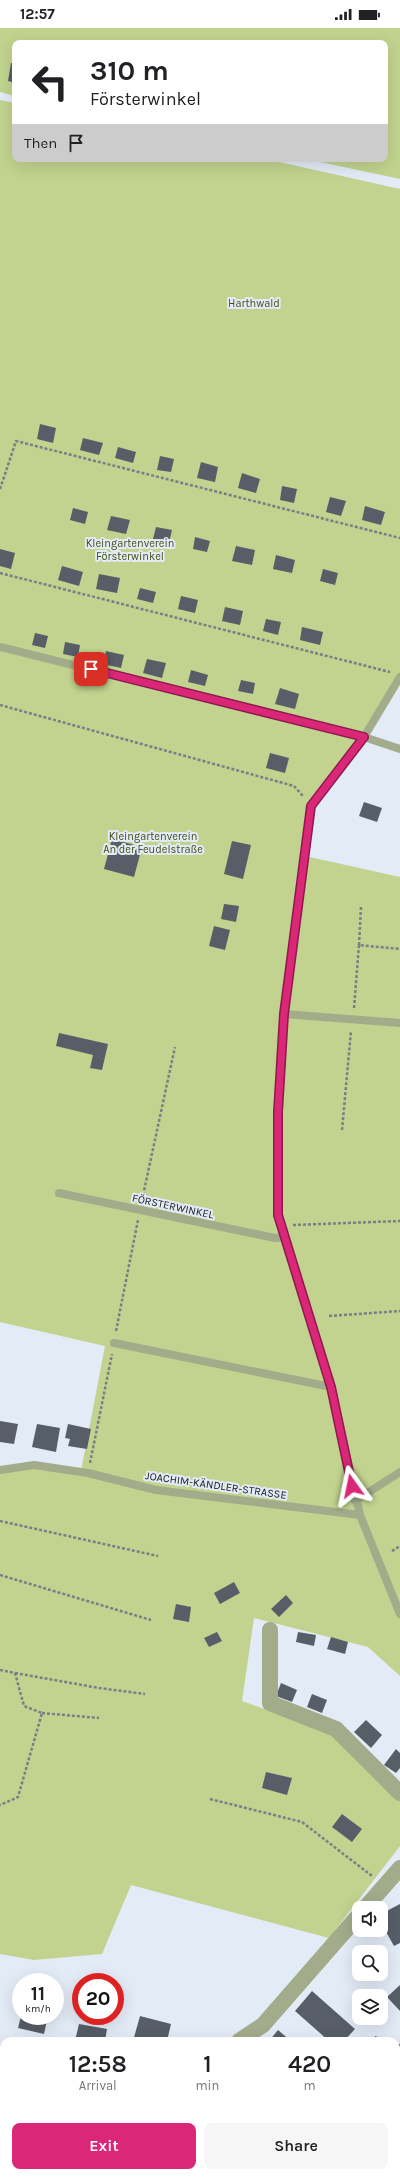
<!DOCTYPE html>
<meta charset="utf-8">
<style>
:root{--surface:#fff;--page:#f6f6f6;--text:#202124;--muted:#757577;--accent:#db2777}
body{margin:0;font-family:Karla,sans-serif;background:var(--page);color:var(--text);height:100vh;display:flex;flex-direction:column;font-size:15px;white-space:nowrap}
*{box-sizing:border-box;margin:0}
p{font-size:13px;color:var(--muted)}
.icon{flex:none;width:22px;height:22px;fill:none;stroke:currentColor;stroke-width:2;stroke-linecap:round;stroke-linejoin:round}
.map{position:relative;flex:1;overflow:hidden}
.details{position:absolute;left:0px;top:2009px;width:400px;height:140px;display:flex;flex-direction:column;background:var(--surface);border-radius:12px 12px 0 0;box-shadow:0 4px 16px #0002}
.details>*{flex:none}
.hud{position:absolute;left:12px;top:12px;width:376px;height:122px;border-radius:8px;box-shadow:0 4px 16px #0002;background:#fff;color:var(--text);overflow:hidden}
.buttons{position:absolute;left:352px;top:1873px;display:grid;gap:8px}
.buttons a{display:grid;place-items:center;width:36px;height:36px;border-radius:8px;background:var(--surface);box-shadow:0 4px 16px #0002;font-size:20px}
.speed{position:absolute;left:12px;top:1945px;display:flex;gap:8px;font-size:20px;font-weight:700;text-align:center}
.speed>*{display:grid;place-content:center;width:52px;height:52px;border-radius:50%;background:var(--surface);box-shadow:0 4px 16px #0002;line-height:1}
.speed small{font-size:10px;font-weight:400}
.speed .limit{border:6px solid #d22;background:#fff;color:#111}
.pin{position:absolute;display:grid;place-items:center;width:34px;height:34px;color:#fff;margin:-17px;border-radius:8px;box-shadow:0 2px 6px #0006}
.me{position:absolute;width:44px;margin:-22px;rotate:348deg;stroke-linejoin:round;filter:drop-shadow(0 0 3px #0008)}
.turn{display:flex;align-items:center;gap:14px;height:84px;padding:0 12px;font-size:18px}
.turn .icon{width:52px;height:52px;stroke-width:2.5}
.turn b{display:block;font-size:28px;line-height:34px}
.then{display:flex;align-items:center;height:38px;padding:0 12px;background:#0003;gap:8px;font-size:15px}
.eta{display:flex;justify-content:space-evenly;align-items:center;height:68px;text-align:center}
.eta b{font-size:24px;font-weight:600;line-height:28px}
.button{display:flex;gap:8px;margin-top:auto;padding:8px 12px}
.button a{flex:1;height:46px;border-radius:8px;background:var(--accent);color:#fff;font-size:16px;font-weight:600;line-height:46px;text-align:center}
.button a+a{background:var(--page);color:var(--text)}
.status{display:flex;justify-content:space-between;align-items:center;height:28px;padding:0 20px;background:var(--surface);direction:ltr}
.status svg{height:11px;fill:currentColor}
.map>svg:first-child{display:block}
.green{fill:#c1d38e}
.building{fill:#575e67}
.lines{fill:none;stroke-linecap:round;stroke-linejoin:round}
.path{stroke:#7a7f87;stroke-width:2.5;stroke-dasharray:3 2;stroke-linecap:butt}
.lane{stroke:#a2ab8a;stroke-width:8}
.street{stroke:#a2ab8a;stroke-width:16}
.route-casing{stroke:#8e194d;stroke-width:10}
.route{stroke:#db2777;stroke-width:7}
.labels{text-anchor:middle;stroke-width:4;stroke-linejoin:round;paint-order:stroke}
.park-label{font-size:11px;fill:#424e14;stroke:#e3ebf7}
.street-label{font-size:11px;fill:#15181b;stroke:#e3ebf7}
</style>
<div class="status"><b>12:57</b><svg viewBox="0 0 49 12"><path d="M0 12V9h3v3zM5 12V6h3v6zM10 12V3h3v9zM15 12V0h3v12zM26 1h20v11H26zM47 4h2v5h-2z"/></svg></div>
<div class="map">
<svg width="400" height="2149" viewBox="0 0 400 2149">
<rect width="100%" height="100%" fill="#e3ebf7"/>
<path class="green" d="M0 0H400V151L306 131H385V15H15V68L0 64Z
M0 72 15 75V131H266L400 161V648L364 709 311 778 305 828 400 849V1648L368 1619 254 1590 242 1673 334 1706 400 1771V1818L329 1910 131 1857 102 1926 34 1932 0 1926V1442L34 1437 81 1443 105 1318 0 1294Z"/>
<path class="building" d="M11 35H15V55L8 53Z
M40 396 56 400 53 415 37 411Z
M83 410 103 415 99 427 80 422Z
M118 419 136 424 133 435 115 430Z
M160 428 174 431 171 444 157 442Z
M201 434 218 439 215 454 197 450Z
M242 445 260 451 256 465 238 460Z
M282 458 297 461 294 475 280 472Z
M330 469 346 473 341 488 326 484Z
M365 478 385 484 381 497 362 492Z
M73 480 88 484 85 496 70 492Z
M111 488 130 492 126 506 107 502Z
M156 499 172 502 169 515 153 511Z
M195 509 210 513 207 524 193 521Z
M236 518 255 522 252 537 232 533Z
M0 521 15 525 11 541 0 538Z
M276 527 295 532 292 545 273 541Z
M62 538 83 544 79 558 58 552Z
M323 541 338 545 335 557 320 553Z
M99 546 120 550 117 565 96 561Z
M140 560 156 564 153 575 137 571Z
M181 568 198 572 195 585 178 581Z
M225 579 243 583 240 597 222 593Z
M266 591 281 594 278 607 263 603Z
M302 599 323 604 320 617 300 612Z
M35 605 48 608 45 620 32 617Z
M65 614 80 617 78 629 63 626Z
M106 623 124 627 121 640 103 636Z
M147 631 166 635 162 650 143 645Z
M191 642 208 647 205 658 188 654Z
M241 652 255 655 253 666 238 663Z
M280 660 299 666 295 681 275 676Z
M270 725 289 730 285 745 266 740Z
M364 774 382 780 377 794 359 788Z
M112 811 142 819 134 849 104 841Z
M232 813 251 817 243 851 224 846Z
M224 876 239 878 236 894 221 891Z
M214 898 230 902 225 922 209 918Z
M59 1005 108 1016 102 1042 90 1040 93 1027 56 1018Z
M0 1393 18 1396 14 1416 0 1414Z
M37 1396 60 1400 56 1424 32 1419Z
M68 1396 91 1401 87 1421 68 1418 70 1411 65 1410Z
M234 1554 240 1565 220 1576 214 1565Z
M286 1567 293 1575 279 1589 271 1581Z
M176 1576 191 1579 189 1594 173 1591Z
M217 1604 222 1613 209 1619 204 1610Z
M298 1604 316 1607 314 1618 296 1614Z
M331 1609 348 1614 345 1626 327 1621Z
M281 1655 297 1662 292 1674 276 1668Z
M312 1666 327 1672 322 1685 307 1679Z
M366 1692 382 1707 371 1720 354 1704Z
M396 1721 400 1725V1740L396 1745 384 1737Z
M266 1744 292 1750 287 1767 262 1760Z
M342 1786 362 1801 352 1814 332 1799Z
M400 1876V1915L394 1918 381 1895V1886Z
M400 1957V1983L387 1969Z
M312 1963 355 2001 344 2013H329L295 1983Z
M21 1988H48L44 2006 18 2000Z
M140 1988 171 1996 167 2013H133Z
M79 1996 107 2001 105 2013H75Z
M278 2002 291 2013H269Z
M375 2008 390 2013H374Z
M396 2015 400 2016V2033L396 2032Z
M396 2050 400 2051V2080L396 2079Z
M205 2145H226V2149Z
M301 2145H333L332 2149H300Z"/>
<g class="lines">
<path class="path" d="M0 461 16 413 400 510
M0 545 390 644
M0 677 294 758 303 768
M359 917 361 879
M354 980 359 917 400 921
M342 1102 351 1003
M142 1172 175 1019
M293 1197 400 1193
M329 1288 400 1283
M116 1303 138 1192
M90 1435 112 1326
M0 1493 158 1528
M392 1523 400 1518
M0 1547 151 1592
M0 1642 15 1645 24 1678 42 1685 18 1769 0 1777
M15 1645 99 1660 145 1666
M42 1685 99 1690
M210 1771 302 1794 372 1848"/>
<path class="lane" d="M0 619 364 709 400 721
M400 649 364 709 311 778 284 986 278 1084 277 1187 331 1359 360 1487 400 1586
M284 986 400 995
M59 1165 275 1210 284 1209
M114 1315 331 1359
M0 1442 34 1437 88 1445 156 1462 360 1487
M355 1473 400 1444"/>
<path class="street" d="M270 1602V1675L336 1701 400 1765
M365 1880 400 1840
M239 2013 263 1997 359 1887
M0 2049 4 2050
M396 2109 400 2102
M107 2145V2149"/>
</g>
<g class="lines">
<defs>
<path id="route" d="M91 641 364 709 311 778 284 986 278 1084V1187L331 1359 352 1458"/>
</defs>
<use href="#route" class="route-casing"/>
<use href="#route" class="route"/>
</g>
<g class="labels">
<g class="park-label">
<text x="254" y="279">Harthwald</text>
<text x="130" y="519">Kleingartenverein<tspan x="130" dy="13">Försterwinkel</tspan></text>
<text x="153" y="812">Kleingartenverein<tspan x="153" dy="13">An der Feudelstraße</tspan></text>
</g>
<g class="street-label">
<text transform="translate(173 1178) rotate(12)" y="4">FÖRSTERWINKEL</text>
<text transform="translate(216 1457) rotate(8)" y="4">JOACHIM-KÄNDLER-STRASSE</text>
</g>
</g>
</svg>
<div class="buttons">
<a><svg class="icon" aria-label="sound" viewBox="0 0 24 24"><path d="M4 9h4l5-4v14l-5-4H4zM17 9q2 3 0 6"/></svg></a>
<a><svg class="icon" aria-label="search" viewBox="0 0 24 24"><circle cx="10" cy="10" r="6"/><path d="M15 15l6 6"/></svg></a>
<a><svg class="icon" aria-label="layers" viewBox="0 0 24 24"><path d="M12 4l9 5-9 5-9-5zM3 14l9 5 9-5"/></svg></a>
</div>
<div class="speed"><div>11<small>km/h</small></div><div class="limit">20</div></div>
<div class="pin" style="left:91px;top:641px;background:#d93025"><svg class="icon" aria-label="arrive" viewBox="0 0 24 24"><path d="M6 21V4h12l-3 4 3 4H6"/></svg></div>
<svg class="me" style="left:352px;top:1458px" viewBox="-20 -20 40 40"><path d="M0-17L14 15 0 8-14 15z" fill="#db2777" stroke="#fff" stroke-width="4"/></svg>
<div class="hud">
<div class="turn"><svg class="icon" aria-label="left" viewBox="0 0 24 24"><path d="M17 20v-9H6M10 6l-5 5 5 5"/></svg><div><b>310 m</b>Försterwinkel</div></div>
<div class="then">Then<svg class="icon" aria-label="arrive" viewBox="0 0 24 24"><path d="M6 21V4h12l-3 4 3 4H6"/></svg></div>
</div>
<section class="details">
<div class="eta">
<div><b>12:58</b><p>Arrival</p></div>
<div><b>1</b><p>min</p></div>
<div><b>420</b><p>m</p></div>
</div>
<div class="button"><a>Exit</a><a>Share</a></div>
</section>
</div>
